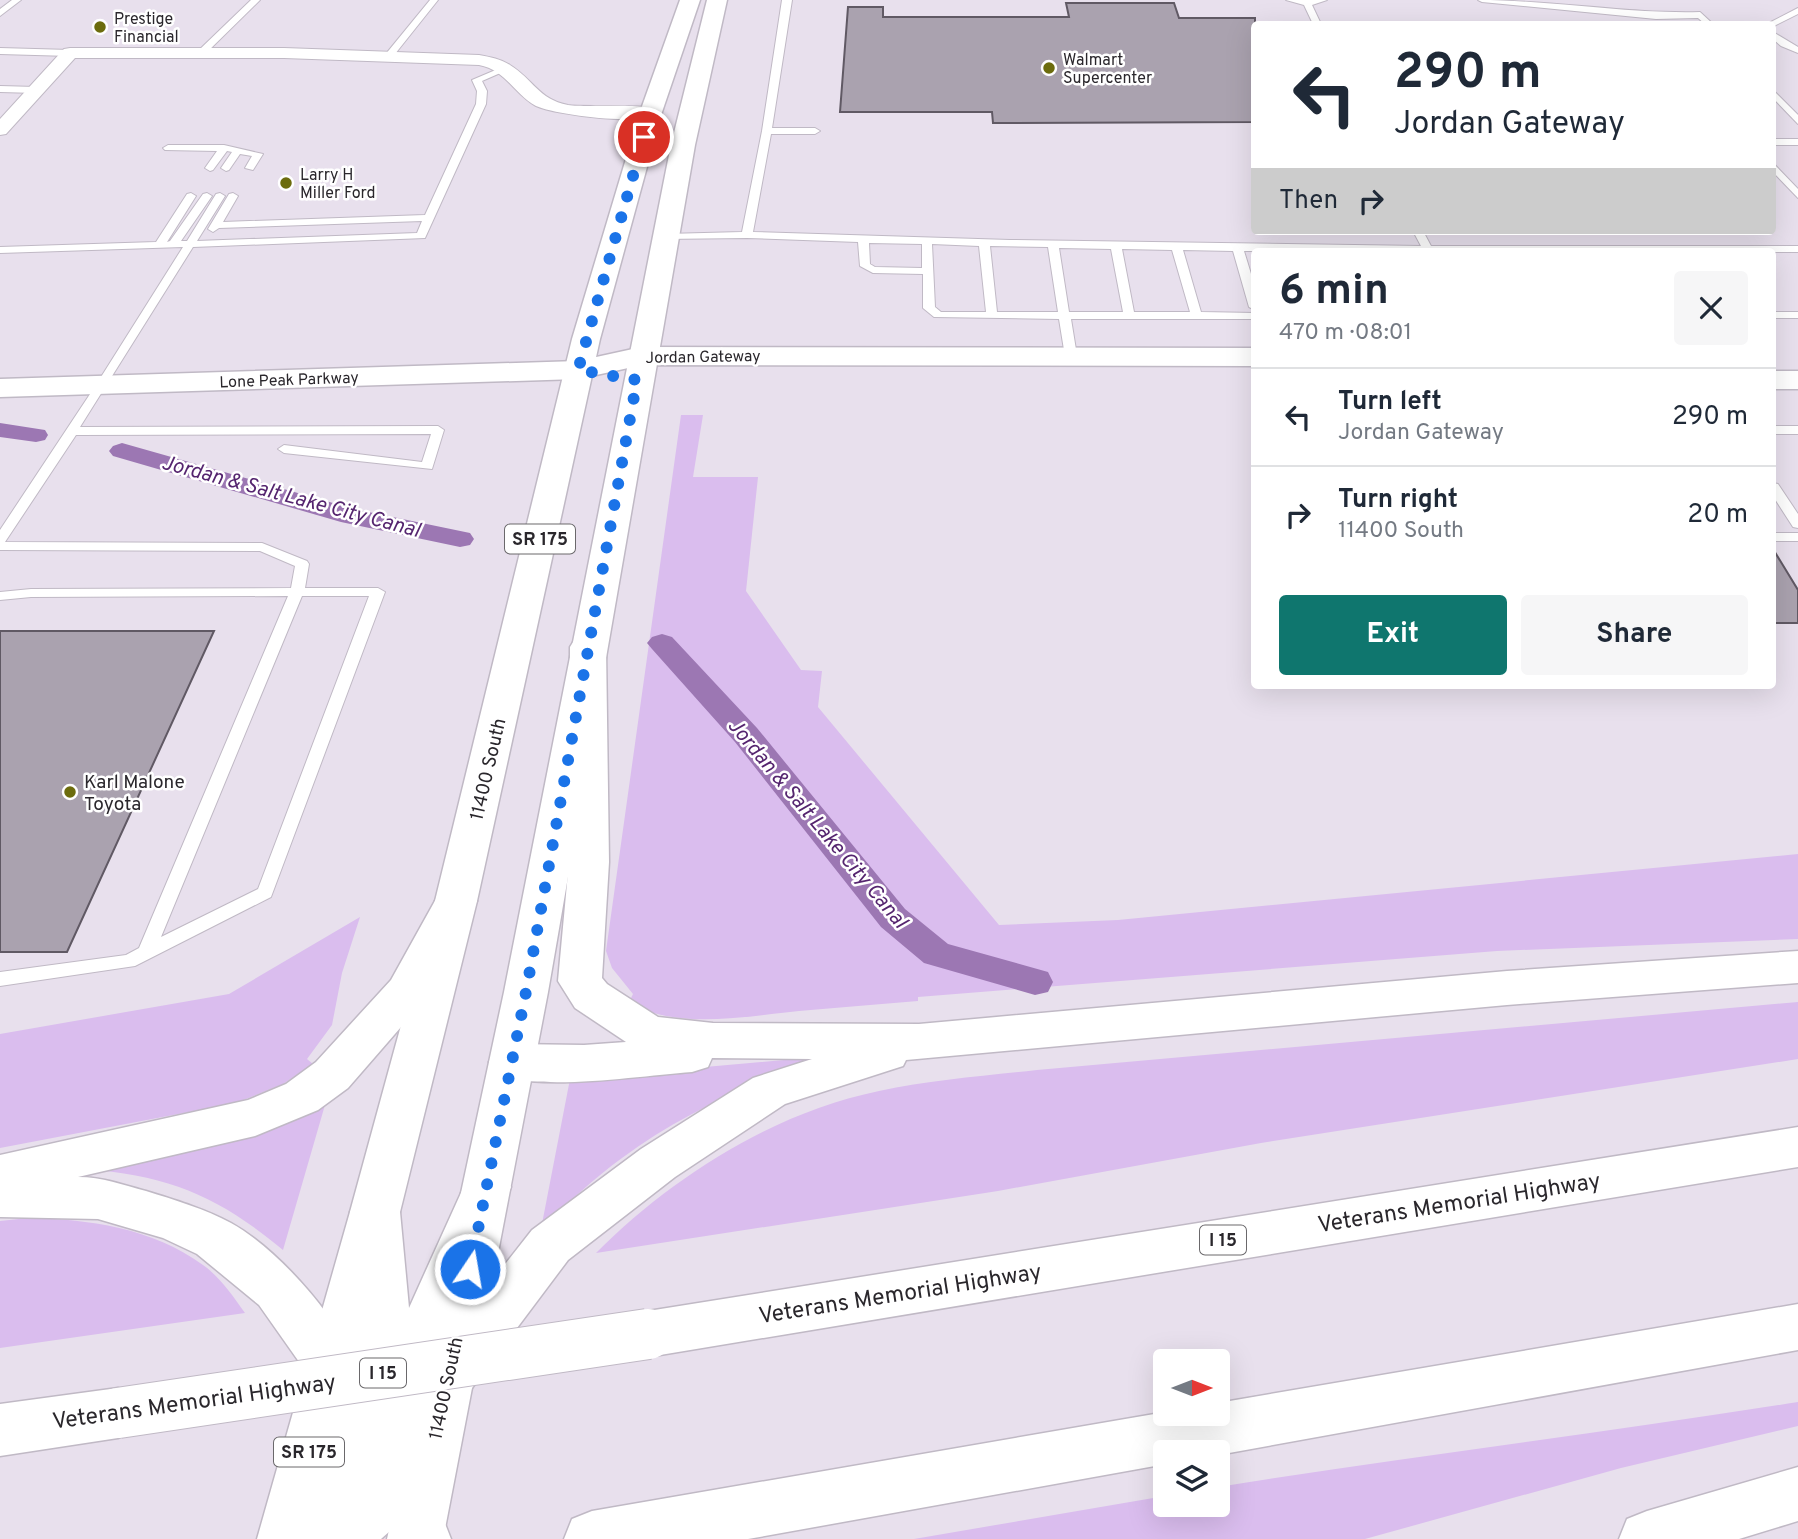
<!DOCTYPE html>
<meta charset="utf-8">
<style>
:root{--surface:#fff;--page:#f6f6f7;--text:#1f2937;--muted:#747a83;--line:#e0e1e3;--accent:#0f766e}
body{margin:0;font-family:Overpass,sans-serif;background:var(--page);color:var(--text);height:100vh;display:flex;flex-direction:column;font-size:26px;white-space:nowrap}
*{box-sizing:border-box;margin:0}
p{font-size:23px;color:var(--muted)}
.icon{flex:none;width:38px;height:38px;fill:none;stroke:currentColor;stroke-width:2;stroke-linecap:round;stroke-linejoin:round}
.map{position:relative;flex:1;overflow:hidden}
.drawer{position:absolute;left:1251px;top:248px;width:525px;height:441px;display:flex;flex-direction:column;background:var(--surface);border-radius:7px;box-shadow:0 7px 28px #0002}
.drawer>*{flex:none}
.hud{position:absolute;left:1251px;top:21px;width:525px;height:214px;border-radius:7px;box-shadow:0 7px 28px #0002;background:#fff;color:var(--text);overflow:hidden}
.needle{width:46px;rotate:90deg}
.buttons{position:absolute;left:1153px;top:1349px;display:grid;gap:14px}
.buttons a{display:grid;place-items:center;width:77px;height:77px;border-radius:7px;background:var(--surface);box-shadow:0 7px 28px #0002;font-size:35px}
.pin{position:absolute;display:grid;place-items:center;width:60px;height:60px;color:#fff;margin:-30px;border:4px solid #fff;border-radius:50%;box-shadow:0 2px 7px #0007}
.me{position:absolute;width:77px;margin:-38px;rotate:12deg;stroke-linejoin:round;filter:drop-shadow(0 0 5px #0008)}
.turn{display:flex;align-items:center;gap:24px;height:147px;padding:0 28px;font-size:32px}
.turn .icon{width:91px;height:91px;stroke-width:2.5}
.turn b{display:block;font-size:49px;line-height:60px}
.then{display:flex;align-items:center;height:66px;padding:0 28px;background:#0003;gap:14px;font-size:26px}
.round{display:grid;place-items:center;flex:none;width:74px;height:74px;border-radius:7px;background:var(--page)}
.head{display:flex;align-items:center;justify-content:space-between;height:119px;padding:0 28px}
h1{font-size:42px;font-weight:700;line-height:52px}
.primary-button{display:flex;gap:14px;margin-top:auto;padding:14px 28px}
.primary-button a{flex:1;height:80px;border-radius:7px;background:var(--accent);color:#fff;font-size:28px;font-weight:700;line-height:80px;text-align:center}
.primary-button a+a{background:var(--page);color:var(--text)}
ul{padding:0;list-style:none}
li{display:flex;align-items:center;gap:21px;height:98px;padding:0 28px;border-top:2px solid var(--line)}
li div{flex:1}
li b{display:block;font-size:26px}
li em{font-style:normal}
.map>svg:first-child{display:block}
.green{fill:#dabdee}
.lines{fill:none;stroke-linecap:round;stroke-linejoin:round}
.canal{fill:#9c77b3;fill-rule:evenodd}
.building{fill:#aaa2af;stroke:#605964;stroke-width:2}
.service-casing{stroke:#c0b9c5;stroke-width:2}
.minor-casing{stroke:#c0b9c5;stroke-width:2}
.secondary-casing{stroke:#c0b9c5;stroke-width:3}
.primary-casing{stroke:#c0b9c5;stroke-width:3}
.motorway-casing{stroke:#c0b9c5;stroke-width:3}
.service{fill:#fff;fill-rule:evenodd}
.minor{fill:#fff;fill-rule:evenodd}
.secondary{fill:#fff;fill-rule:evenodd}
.primary{fill:#fff;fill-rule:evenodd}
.motorway{fill:#fff;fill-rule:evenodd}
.motorway-bridge-casing{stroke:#c0b9c5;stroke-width:52;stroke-linecap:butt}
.motorway-bridge{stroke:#fff;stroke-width:50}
.route{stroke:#1a73e8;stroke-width:12;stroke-dasharray:0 21.6}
.poi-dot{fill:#6c6c0d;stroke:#fff;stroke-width:2.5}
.labels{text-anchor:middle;stroke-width:5;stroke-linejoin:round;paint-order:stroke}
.far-poi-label{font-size:16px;fill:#2a272c;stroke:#fff;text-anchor:start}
.far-street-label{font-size:16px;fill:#2a272c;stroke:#fff}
.shield{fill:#fff;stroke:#6a686b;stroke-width:2}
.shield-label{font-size:18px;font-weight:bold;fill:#2a272c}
.street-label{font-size:19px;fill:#2a272c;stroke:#fff}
.poi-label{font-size:19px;fill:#2a272c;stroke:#fff;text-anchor:start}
.water-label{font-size:21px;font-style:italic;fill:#55256f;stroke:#fff}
.near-street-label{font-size:23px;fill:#2a272c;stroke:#fff}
</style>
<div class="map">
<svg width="1798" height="1539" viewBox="0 0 1798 1539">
<rect width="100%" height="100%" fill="#e8e0ed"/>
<path class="green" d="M681 415H703L693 477H758L746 591 801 670 822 671 818 707 999 925 1118 920 1798 854V939L1497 951 918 997V1001C878 1004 838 1008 799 1011 746 1016 677 1031 629 1002L633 994 612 968 606 951Z
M360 917 342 973 332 1025 307 1059 313 1064 283 1084 236 1103 0 1148V1034L229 994Z
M1798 1002V1059L1261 1143 998 1191 596 1253C671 1178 772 1113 879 1091 931 1080 984 1076 1037 1070Z
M817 1057C750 1085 681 1114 622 1158 593 1179 567 1204 541 1229L570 1079Z
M327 1098 283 1250C218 1196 170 1176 86 1169Z
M28 1218C88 1219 153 1228 203 1265 220 1277 233 1296 245 1313L0 1348V1221Z
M1798 1402V1426L1621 1468 1365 1539H914L1165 1496 1166 1505H1218V1487C1411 1456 1605 1433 1798 1402Z"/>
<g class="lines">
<path class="canal" d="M0 423 45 430 48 435 45 440 36 442 0 437Z
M122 443 354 509 470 533 474 539 470 545 460 547 341 522 113 456 109 451 113 446Z
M662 634 672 637 757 728 905 909 948 944 1048 972 1053 982 1048 992 1035 995 924 963 881 927 735 742 652 649 647 643 652 637Z"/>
</g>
<path class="building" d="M1066 3H1174L1179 18H1255V122L993 123 992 112H840L848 7H883V17H1069Z
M1773 549 1798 590V623H1773Z
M0 631H214L67 952H0Z"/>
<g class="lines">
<defs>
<path id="service" d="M12 0H21L0 16V9Z
M251 0H260L204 55H198V51Z
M430 0H438L391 59H385V55Z
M782 0H792L772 128H815L820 131 815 134H771L753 232 1010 240 1421 246 1413 231H1423L1431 246H1798V252L1244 251 1255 287V310L1249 307 1233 251 1183 250 1201 312 1255 313V319H1071L1077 356 1071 360 1065 356 1059 319 934 317 923 308V274L873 273 860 266 858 242 747 238 662 239 661 237 666 234 742 232 762 131ZM869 243 922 244V268L875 267 870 264ZM932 244 979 246 986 312H941L935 307ZM990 246 1048 247 1058 312H997ZM1059 248 1111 249 1123 312H1069ZM1122 249 1172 250 1190 312H1134Z
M1286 0H1327L1312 5 1321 24H1313L1304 5Z
M1478 0C1552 0 1626 14 1700 12L1713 24H1705L1698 18 1656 19 1482 2Z
M1798 8V14L1774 26 1767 24Z
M1773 32 1798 47V53L1781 46 1773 39Z
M0 48 70 50 74 53 70 56 0 54Z
M505 66 512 68 482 81 487 91 486 104 425 238 193 247 80 427 438 426 444 430 432 469 284 453 278 449 284 445 422 462 431 434 76 435 5 542 262 543 307 561 309 564 305 588H378L385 592 271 897 135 966 0 986V972L126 955 139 948 288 596 31 597 0 600V592L31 589 291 588 295 566 260 551 0 550V530L96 385 183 247 0 253V247L156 242 187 194 191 193 196 196 167 242 170 241 203 194 207 193 212 196 181 241H187L216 194 220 193 225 196 197 241 417 233 422 221 219 228 213 232 208 229 229 194 233 193 238 196 223 222 425 215 476 104 477 91 472 80ZM302 596H369L258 889 161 937Z
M0 86 36 87 41 90 36 93 0 92Z
M1773 90 1798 115V124L1773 98Z
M1773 139H1798V145H1773Z
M168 145H224L263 154 253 170 245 168 252 156 240 154 229 170 226 171 221 168 232 152 227 151 213 170 210 171 205 168 217 151 165 150 163 148Z
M1773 163 1798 189V198L1773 172Z
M1773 312H1798V318H1773Z
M1773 426H1798V434H1773Z
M1773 483 1778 484 1798 514V528L1793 527 1773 496Z
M1773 533H1798V541H1773Z"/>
<path id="minor" d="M70 48H284L479 55C490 57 501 59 510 65 533 79 538 99 568 105 587 108 651 102 660 112 646 127 556 115 536 106 514 94 506 70 479 65L284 58H75L6 134 0 135V119L64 49Z"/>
<path id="secondary" d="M642 347 1255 348V366L642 365 578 379 0 397V379L578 361Z
M1773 371H1798V389H1773Z"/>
<path id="primary" d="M680 0H700L662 112 600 339 477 901 400 1212 313 1539H257L350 1212 435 901 572 339 640 112Z
M707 0H727L695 145 548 992 443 1539H387L504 992 671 145Z"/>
<path id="motorway" d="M588 636 601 639 606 647 609 862 602 978 607 984 658 1017 713 1023 919 1024 1507 971 1798 951V983L1507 1005 906 1060 903 1066 785 1104 675 1177 568 1260 466 1396 429 1455 444 1521 451 1539H393L390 1531 381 1539H274L282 1519 332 1452 309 1376 259 1305 197 1254 163 1238 98 1219 0 1217V1155L248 1100 286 1084 316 1062 391 980 441 890 456 886 471 890 477 901 421 1004 348 1088 318 1110 255 1136 78 1177C102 1177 123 1185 146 1191 175 1200 205 1209 231 1223 281 1251 346 1326 363 1380L350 1212 358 1197 375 1191 392 1197 400 1212 409 1308 470 1173 487 1167 504 1173 511 1187 448 1337 532 1230 641 1149 753 1078 812 1059 712 1058 708 1067 692 1072C638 1076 546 1091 496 1075L489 1062 496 1049 512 1044 584 1045 626 1042 575 1008 558 981 569 862 570 647 575 639Z
M1798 1127V1167L648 1357 630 1351 622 1334 630 1317 648 1311Z
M1798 1304V1350L1218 1455 1166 1452V1464L748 1539H564L572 1519 592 1511 1166 1412 1218 1414V1403Z
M118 1388 137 1395 145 1413 137 1431 118 1438 0 1456V1404Z
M1798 1467V1521L1739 1539H1619L1627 1519 1647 1511Z"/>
</defs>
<use href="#service" class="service-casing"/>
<use href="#minor" class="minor-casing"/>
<use href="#secondary" class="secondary-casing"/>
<use href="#primary" class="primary-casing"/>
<use href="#motorway" class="motorway-casing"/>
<use href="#service" class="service"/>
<use href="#minor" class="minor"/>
<use href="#secondary" class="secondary"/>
<use href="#primary" class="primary"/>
<use href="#motorway" class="motorway"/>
<defs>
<path id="motorway-bridge" d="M118 1413 648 1334"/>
</defs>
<use href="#motorway-bridge" class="motorway-bridge-casing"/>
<use href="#motorway-bridge" class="motorway-bridge"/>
</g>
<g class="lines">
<path class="route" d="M470 1269 526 992 637 380 578 370 644 137"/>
</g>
<g class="poi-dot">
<circle cx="100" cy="27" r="7"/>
<circle cx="1049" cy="68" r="7"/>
<circle cx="286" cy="183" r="7"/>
<circle cx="70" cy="792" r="7"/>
</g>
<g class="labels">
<g class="far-poi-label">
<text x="114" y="24">Prestige<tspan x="114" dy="18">Financial</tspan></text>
<text x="1063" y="65">Walmart<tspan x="1063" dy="18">Supercenter</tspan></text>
<text x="300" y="180">Larry H<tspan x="300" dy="18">Miller Ford</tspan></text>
</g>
<g class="far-street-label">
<text transform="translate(703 356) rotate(-1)" y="6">Jordan Gateway</text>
<text transform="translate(289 379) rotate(-2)" y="6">Lone Peak Parkway</text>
</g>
<g class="shield">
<rect x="505" y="524.5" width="70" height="29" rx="5"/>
<rect x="1200" y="1225.5" width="46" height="29" rx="5"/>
<rect x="360" y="1358.5" width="46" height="29" rx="5"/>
<rect x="274" y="1437.5" width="70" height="29" rx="5"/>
</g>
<g class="shield-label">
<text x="540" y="545">SR 175</text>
<text x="1223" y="1246">I 15</text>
<text x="383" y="1379">I 15</text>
<text x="309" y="1458">SR 175</text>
</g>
<g class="street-label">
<text transform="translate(487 769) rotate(-77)" y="7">11400 South</text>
<text transform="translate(445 1388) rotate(-78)" y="7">11400 South</text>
</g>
<g class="poi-label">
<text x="84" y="788">Karl Malone<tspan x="84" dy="22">Toyota</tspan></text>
</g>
<g class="water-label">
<text transform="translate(291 496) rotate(15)" y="7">Jordan &amp; Salt Lake City Canal</text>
<text transform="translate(818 823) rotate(50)" y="7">Jordan &amp; Salt Lake City Canal</text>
</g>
<g class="near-street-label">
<text transform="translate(1459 1202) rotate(-9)" y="8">Veterans Memorial Highway</text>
<text transform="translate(900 1293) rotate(-9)" y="8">Veterans Memorial Highway</text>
<text transform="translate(194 1401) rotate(-8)" y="8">Veterans Memorial Highway</text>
</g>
</g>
</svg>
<div class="buttons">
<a><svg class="needle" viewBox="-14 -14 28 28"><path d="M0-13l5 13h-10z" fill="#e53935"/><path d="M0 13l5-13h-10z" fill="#747a83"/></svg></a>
<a><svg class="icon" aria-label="layers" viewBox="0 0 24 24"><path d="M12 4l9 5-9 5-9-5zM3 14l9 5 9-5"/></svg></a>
</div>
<div class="pin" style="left:644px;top:137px;background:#d93025"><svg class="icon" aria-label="arrive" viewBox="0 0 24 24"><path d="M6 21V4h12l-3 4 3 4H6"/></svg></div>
<svg class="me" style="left:470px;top:1269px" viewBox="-20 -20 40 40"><circle r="17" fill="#1a73e8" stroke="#fff" stroke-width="3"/><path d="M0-11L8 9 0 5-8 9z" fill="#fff"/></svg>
<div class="hud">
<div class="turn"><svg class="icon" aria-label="left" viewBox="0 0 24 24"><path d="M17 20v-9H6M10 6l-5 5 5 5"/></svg><div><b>290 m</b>Jordan Gateway</div></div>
<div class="then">Then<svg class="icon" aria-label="right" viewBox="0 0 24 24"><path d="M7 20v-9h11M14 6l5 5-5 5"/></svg></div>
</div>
<section class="drawer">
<div class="head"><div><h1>6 min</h1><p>470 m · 08:01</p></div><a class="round"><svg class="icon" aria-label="close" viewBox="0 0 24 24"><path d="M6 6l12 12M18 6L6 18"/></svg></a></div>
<ul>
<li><svg class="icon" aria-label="left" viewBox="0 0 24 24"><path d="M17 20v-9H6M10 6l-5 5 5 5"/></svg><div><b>Turn left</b><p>Jordan Gateway</p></div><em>290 m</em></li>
<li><svg class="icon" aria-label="right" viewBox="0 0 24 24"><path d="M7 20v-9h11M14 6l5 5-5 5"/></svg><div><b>Turn right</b><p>11400 South</p></div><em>20 m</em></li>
</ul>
<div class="primary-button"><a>Exit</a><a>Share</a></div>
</section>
</div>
